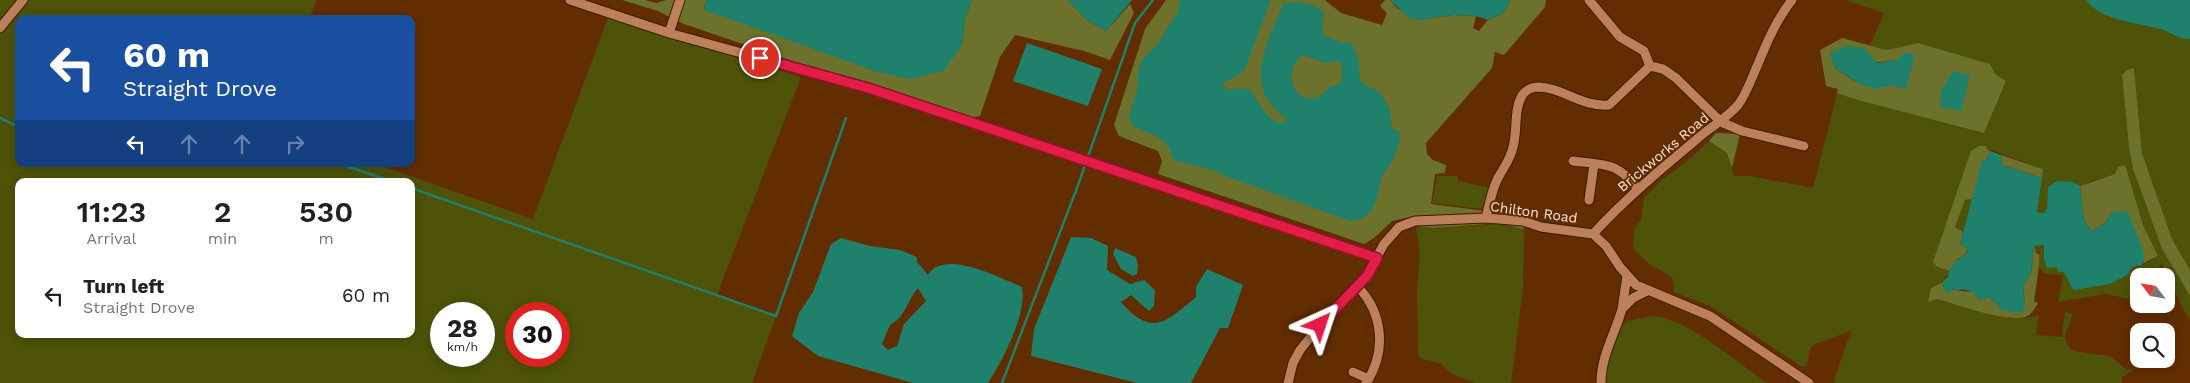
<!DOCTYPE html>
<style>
:root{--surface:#fff;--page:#f2f2f2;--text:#202124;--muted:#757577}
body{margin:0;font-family:"Work Sans",sans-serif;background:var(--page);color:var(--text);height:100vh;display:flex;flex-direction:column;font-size:19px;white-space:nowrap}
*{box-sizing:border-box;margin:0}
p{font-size:16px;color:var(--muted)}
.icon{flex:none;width:28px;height:28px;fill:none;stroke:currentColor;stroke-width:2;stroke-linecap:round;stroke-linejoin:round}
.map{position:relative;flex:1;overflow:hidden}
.sheet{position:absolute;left:15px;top:178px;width:400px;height:160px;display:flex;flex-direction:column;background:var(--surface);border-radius:10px;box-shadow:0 2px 12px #0003}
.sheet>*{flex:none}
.banner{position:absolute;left:15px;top:15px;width:400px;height:152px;border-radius:10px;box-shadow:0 2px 12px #0003;background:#1a4fa0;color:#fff;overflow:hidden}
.needle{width:32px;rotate:301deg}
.tools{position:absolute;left:2130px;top:268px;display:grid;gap:10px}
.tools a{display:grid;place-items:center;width:45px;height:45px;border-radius:10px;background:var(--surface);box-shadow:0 2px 12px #0003;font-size:25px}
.speed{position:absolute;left:430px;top:302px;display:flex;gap:10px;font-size:25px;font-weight:700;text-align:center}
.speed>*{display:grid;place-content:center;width:65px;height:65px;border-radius:50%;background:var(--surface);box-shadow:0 2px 12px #0003;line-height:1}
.speed small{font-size:12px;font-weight:400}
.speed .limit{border:8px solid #d22;background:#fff;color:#111}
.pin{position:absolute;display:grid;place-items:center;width:42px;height:42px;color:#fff;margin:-21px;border:2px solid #fff;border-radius:50%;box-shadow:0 1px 5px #0007}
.me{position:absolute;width:55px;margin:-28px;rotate:42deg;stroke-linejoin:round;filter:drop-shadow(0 0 4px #0008)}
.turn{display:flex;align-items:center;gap:18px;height:105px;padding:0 25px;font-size:22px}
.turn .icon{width:65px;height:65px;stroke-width:2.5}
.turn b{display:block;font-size:35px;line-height:42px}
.lanes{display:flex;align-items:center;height:48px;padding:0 25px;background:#0003;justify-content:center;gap:25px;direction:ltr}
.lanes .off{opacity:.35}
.eta{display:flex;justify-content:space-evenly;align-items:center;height:85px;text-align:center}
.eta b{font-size:30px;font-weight:600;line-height:35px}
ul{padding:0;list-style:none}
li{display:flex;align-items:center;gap:15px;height:65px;padding:0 25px}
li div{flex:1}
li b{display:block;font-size:19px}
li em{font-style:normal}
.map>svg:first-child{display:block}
.green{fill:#4e5309;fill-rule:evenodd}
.forest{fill:#6c722c;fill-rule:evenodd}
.water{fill:#1f816b;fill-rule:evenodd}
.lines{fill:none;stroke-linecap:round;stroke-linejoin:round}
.stream{stroke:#1f816b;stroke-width:2.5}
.minor-casing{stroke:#391c07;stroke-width:11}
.minor{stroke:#bd8058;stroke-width:9}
.route-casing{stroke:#92132f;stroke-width:12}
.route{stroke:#e11d48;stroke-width:9}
.labels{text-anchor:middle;stroke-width:4;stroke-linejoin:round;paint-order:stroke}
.street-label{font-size:14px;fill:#fbe7da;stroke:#622d00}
</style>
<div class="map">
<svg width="2190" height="383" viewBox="0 0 2190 383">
<rect width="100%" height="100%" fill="#622d00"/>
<path class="green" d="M0 0H317L309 19H19V164H376L533 219 608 18 801 77 717 295 776 316 752 383H0ZM19 181H411V334H19ZM441 314H484V356H441ZM516 314H559V356H516Z
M1845 0H2086C2101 21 2138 23 2161 29 2170 32 2180 40 2190 39V270L2172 239 2142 153 2134 68 2127 70 2122 76 2129 148 2133 169 2162 249 2190 296V320L2183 309 2162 264 2150 276H2139V301L2106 294 2058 302 2063 275 2045 274 2039 266V254L2041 253 2039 251 2036 253 2034 246 2044 245V260L2064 272 2073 290 2129 274 2131 268 2137 265 2141 266 2158 256 2143 225 2115 174 2086 183 2085 186H2080L2073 182 2048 187 2047 208 2044 213 2036 211 2043 169 1986 148 1937 267 1950 271C1944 281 1943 282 1931 288L1937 299 2010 318C2019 316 2031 320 2039 315L2036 335 2062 337 2065 312 2072 313C2072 330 2056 333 2073 351L2110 356 2126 369 2134 370 2122 377V383H1836L1834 380 1851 331 1815 344 1810 349 1807 365 1802 367 1712 307 1674 292V285L1672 277 1649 264 1633 249 1634 230 1641 219 1644 198 1663 179 1686 162 1709 141 1727 153 1734 176H1750L1813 188 1837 93 1984 133 2006 81 1994 74 1990 64 1918 43 1887 50 1870 45 1884 13Z
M1437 176H1458V181L1490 188 1483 209 1432 203Z
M1973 198 1963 232 1955 227 1965 199Z
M1501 224 1524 229 1523 287 1511 383H1475L1450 373 1440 363 1421 359 1418 354 1417 291 1420 254 1416 226 1434 228Z
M1653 316C1688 318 1738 364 1768 383H1606V369L1622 326 1627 321Z"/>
<path class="forest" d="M622 0H645L656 3 666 0H706L704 9 962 45 965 19 972 0H1068L1088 21 1106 31 1130 4 1134 13 1110 60 1084 51 1015 35 1000 57 980 116 962 119 684 24 658 11Z
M1166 0H1325L1341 13 1382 25 1387 13 1380 6 1385 0H1390L1397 8 1419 20 1454 15 1476 16 1473 28 1479 31 1488 20 1503 13 1511 0H1546L1545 7 1504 55 1495 52 1492 68 1426 143 1427 154 1433 160 1446 165 1445 173 1435 174 1431 204 1485 211 1484 218 1523 221 1524 229 1499 223 1434 228 1416 226 1410 217 1392 221 1374 238 1364 244 1158 174 1162 161 1158 151 1119 136 1114 125 1145 29Z
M1842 38 1887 50 1918 43 1990 64 1995 74 2006 81 1984 133 1854 99 1837 93 1838 89 1826 86 1820 50ZM1898 60 1891 85C1866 92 1854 81 1834 67Z
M2134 68 2142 153 2172 239 2190 270V296L2162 249 2133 169 2129 148 2122 75 2127 70Z
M1716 133 1740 134 1732 168 1727 153 1709 141Z
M1979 146H1987L1986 148 1990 151 1986 160 1982 161 1973 198 1965 200 1955 227 1963 232 1960 244 1968 249 1964 256 1958 259 1950 271 1937 267 1933 262 1971 151Z
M2001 155 2043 169 2042 178 2002 165Z
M2125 165 2143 225 2158 256 2142 264 2144 262 2111 213 2106 222 2092 231 2084 221 2080 186 2115 174 2118 167Z
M2034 246 2036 253 2039 254V266L2034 301 2038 303C2035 308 2031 316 2025 317 2004 322 1959 305 1937 299L1928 302 1931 288 1943 282 1944 289 1973 292 1980 300 1989 297 2004 311 2025 305 2023 287 2031 273Z"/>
<path class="water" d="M706 0H972L965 19 962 45 944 71 911 79 877 72 704 10Z
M1068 0H1132L1106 31 1088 21Z
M1180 0H1271L1244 71 1223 83 1225 89H1249C1259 101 1265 120 1282 123L1286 120 1285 117C1241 87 1268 42 1283 4 1298 0 1310 3 1324 11L1322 34 1342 43 1351 42 1358 58 1360 79 1365 85 1378 91 1386 101 1390 110 1392 128 1400 132C1400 144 1397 154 1390 165 1388 168 1384 171 1383 174 1375 195 1380 217 1351 221L1225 176C1208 166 1193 166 1174 160 1166 134 1153 137 1132 125L1129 116 1138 87V71L1142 60 1157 45 1173 19 1178 13ZM1303 55 1325 63 1336 61 1341 63 1342 79 1338 86 1332 85C1328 88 1325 93 1320 96 1295 108 1280 71 1303 55Z
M1390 0H1511L1503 13 1488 20 1476 16 1454 15 1419 20 1409 18Z
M2086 0H2190V39C2180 40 2170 32 2161 29 2138 23 2101 21 2086 0Z
M1027 43 1102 69 1088 106 1013 81Z
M1848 46 1864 48 1877 63 1897 60 1906 52 1915 55 1906 89 1891 85 1877 89 1859 84 1834 67 1830 53Z
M1953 71 1970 76 1961 111 1940 107 1941 90Z
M1990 151 2001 155 2002 165 2042 178 2037 212 2044 213 2047 208 2048 187 2057 181 2073 182 2080 186 2084 221 2092 231 2106 222 2111 213 2127 211 2143 250 2144 262 2141 266 2137 265 2131 268 2129 274 2110 284 2073 290 2064 272H2059L2056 267 2047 268 2044 260V245L2034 246 2031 273 2023 287 2025 305 2022 312 2004 311 1989 297 1980 300C1973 292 1966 287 1956 291L1954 289 1946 293 1944 289 1943 281 1948 277C1948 268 1957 259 1964 256L1968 250 1960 244 1982 161 1986 160Z
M1071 237 1091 238 1108 246 1107 270 1130 284 1144 280 1155 290 1154 306 1149 311 1131 295 1121 302C1152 338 1166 322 1196 297V287L1207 269 1243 285 1228 328H1220L1191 383H1137L1031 356 1034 329Z
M841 238 870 246 900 250 917 257V262L928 275C930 272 933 268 936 267 958 256 1001 278 1022 287 1027 315 1003 359 988 383H913L818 356 792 336 799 313 813 292 831 244ZM918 288 926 301 904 324 897 346 888 350 882 344 890 325C905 318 908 299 918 288Z
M1115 248 1136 257 1138 266 1137 274 1133 276 1121 269 1113 254Z"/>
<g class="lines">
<path class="stream" d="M0 118 19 127
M340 164 391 181
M411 188 776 316 846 118
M1002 383 1077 188 1135 23 1153 0"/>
<defs>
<path id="minor" d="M570 0 669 33 868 88 1377 258
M1589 0 1620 37 1644 51 1650 66
M0 28 23 0
M669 33 680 0
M1650 66 1663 69 1676 78 1721 122 1742 131 1804 146
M1573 161C1606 165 1617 162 1638 189
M1589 200 1594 164
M1486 218C1489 205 1492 189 1498 178 1504 167 1511 158 1513 147 1518 130 1513 109 1523 94 1527 89 1533 87 1540 87 1566 89 1581 107 1609 105L1650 66
M1593 234C1625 199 1661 169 1697 139 1710 127 1726 119 1738 105 1747 93 1752 77 1758 64 1767 42 1777 19 1792 0
M1627 276 1622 309 1633 298 1647 291
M1358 287C1383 313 1387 352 1366 383
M1353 372 1369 379
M1288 383 1293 363 1300 350 1331 312 1367 275 1384 244 1399 227 1415 221 1486 218 1523 221 1541 227 1593 234 1606 246 1620 267 1636 285 1710 316 1809 383
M1601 383C1601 356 1615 334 1622 309"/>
</defs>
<use href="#minor" class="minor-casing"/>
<use href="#minor" class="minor"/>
</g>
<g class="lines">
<defs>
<path id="route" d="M760 58 868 88 1377 258 1367 276 1320 325"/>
</defs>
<use href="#route" class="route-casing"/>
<use href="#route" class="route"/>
</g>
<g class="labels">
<g class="street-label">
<text transform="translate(1663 152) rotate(-40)" y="5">Brickworks Road</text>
<text transform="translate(1534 212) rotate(8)" y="5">Chilton Road</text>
</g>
</g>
</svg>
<div class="tools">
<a><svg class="needle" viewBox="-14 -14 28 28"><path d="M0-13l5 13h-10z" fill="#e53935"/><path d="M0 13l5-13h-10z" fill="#757577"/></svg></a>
<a><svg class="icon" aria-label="search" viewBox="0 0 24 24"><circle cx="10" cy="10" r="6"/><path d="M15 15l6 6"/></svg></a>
</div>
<div class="speed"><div>28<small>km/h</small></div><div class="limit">30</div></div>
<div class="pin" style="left:760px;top:58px;background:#d93025"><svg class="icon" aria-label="arrive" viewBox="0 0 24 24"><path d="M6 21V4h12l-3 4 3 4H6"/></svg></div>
<svg class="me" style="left:1320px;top:325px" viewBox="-20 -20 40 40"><path d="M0-17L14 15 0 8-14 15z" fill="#e11d48" stroke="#fff" stroke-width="4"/></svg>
<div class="banner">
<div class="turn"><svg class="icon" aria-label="left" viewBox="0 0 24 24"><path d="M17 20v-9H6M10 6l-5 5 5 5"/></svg><div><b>60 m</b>Straight Drove</div></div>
<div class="lanes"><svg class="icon" aria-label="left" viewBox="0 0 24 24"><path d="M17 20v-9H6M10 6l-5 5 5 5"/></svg><svg class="icon off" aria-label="ahead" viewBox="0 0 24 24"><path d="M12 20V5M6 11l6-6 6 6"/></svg><svg class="icon off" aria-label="ahead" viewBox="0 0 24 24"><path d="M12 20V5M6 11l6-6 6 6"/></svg><svg class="icon off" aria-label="right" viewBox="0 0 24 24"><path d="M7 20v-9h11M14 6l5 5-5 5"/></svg></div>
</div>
<section class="sheet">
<div class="eta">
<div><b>11:23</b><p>Arrival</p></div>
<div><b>2</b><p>min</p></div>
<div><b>530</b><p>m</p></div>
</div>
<ul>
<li><svg class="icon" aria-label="left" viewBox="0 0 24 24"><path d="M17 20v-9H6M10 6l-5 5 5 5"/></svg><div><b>Turn left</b><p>Straight Drove</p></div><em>60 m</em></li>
</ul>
</section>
</div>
